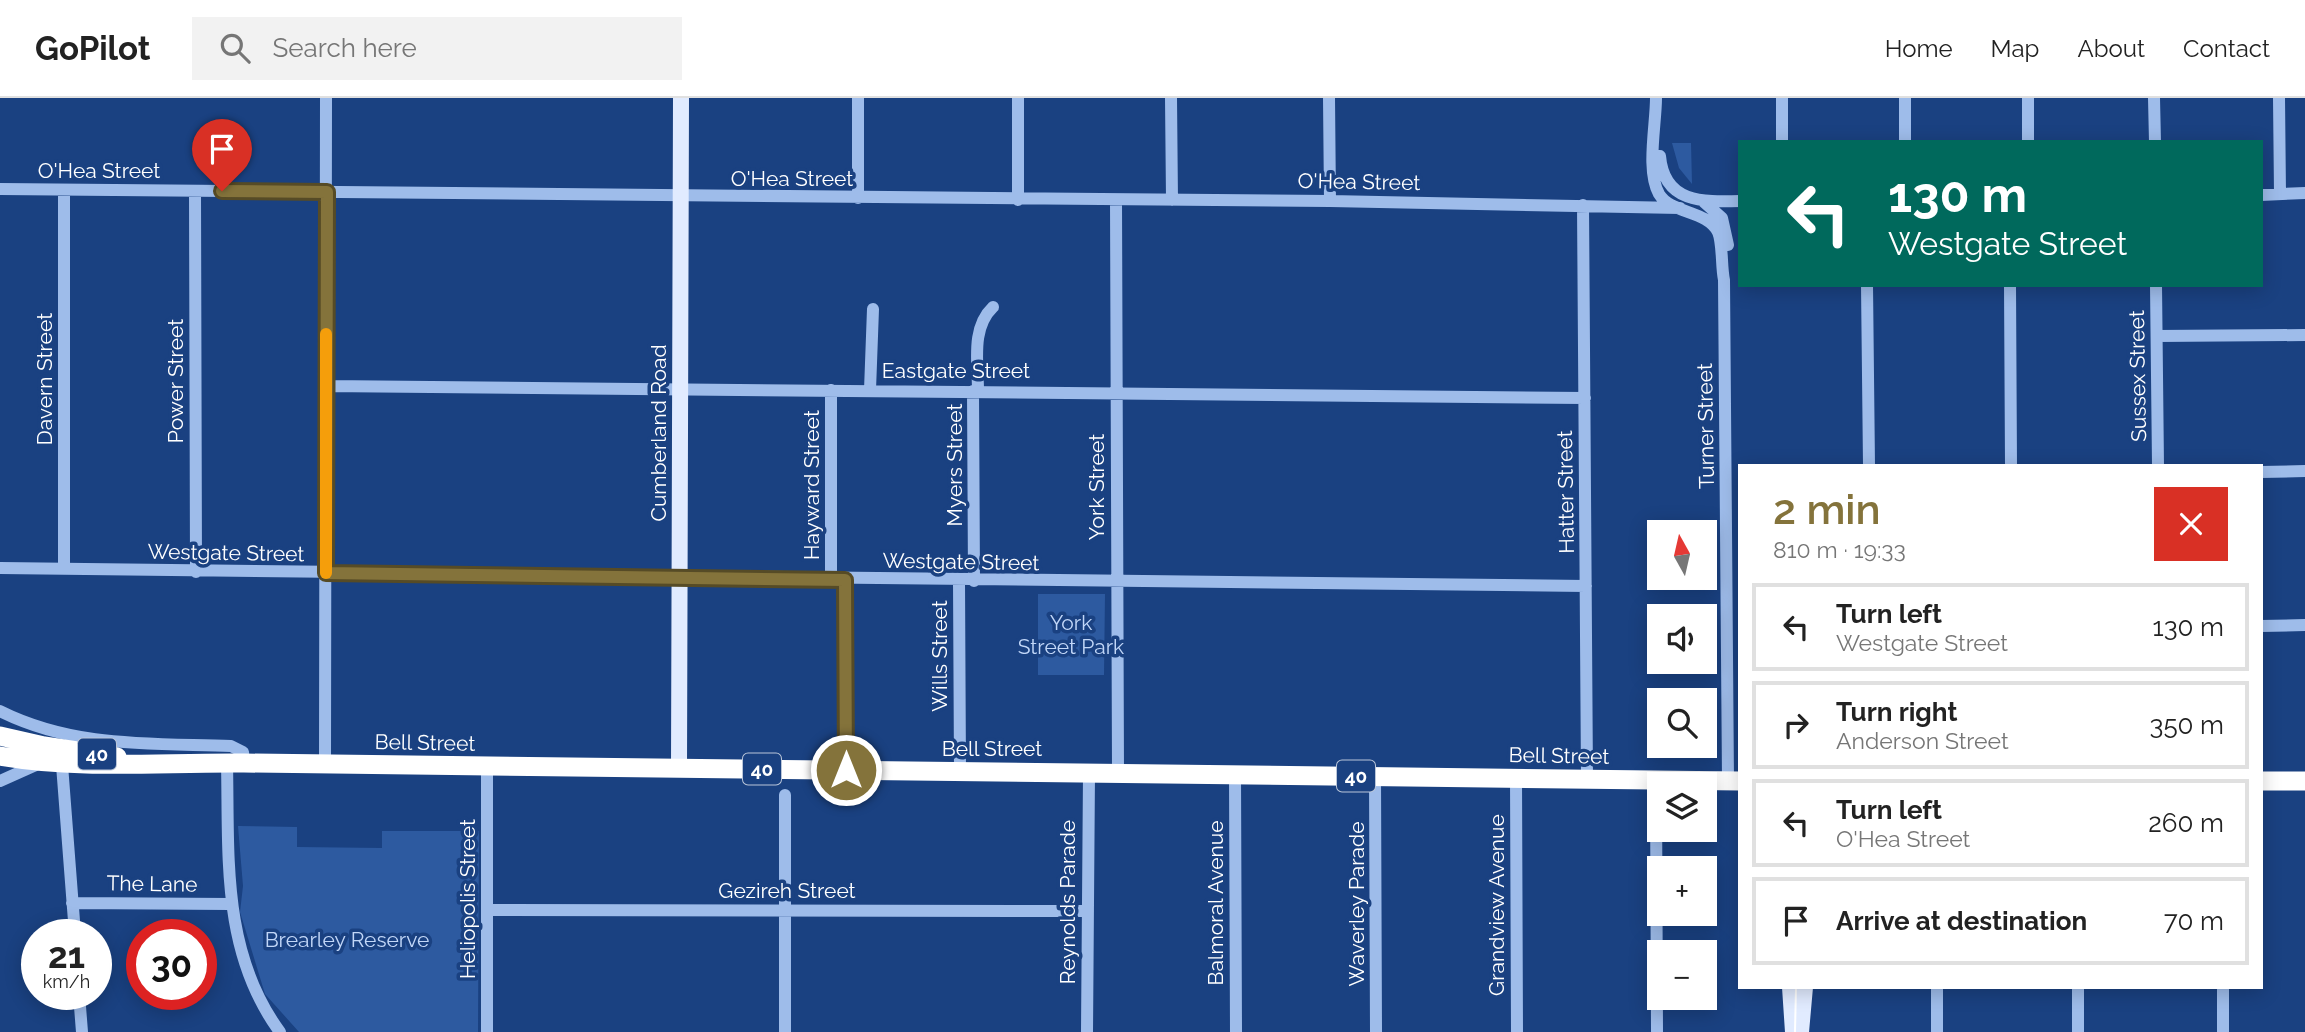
<!DOCTYPE html>
<meta charset="utf-8">
<style>
:root{--surface:#fff;--page:#f2f2f2;--text:#222;--muted:#767676;--line:#e0e0e0;--accent:#84733b}
body{margin:0;font-family:Raleway,sans-serif;background:var(--page);color:var(--text);height:100vh;display:flex;flex-direction:column;font-size:26px;white-space:nowrap}
*{box-sizing:border-box;margin:0}
p{font-size:23px;color:var(--muted)}
.icon{flex:none;width:38px;height:38px;fill:none;stroke:currentColor;stroke-width:2;stroke-linecap:round;stroke-linejoin:round}
.map{position:relative;flex:1;overflow:hidden}
.side{position:absolute;left:1738px;top:366px;width:525px;height:525px;display:flex;flex-direction:column;background:var(--surface);border-radius:0px;box-shadow:0 4px 18px #0003}
.side>*{flex:none}
.top-card{position:absolute;left:1738px;top:42px;width:525px;height:147px;border-radius:0px;box-shadow:0 4px 18px #0003;background:#00695c;color:#fff;overflow:hidden}
.needle{width:46px;rotate:352deg}
.controls{position:absolute;left:1647px;top:422px;display:grid;gap:14px}
.controls a{display:grid;place-items:center;width:70px;height:70px;border-radius:0px;background:var(--surface);box-shadow:0 4px 18px #0003;font-size:35px}
.speed{position:absolute;left:21px;top:821px;display:flex;gap:14px;font-size:35px;font-weight:700;text-align:center}
.speed>*{display:grid;place-content:center;width:91px;height:91px;border-radius:50%;background:var(--surface);box-shadow:0 4px 18px #0003;line-height:1}
.speed small{font-size:18px;font-weight:400}
.speed .limit{border:10px solid #d22;background:#fff;color:#111}
.pin{position:absolute;display:grid;place-items:center;width:60px;height:60px;color:#fff;margin:-72px -30px;border-radius:50% 50% 50% 0;rotate:-45deg;box-shadow:0 0 7px #0007}
.pin .icon{rotate:45deg}
.me{position:absolute;width:77px;margin:-38px;rotate:0deg;stroke-linejoin:round;filter:drop-shadow(0 0 5px #0008)}
.turn{display:flex;align-items:center;gap:24px;height:147px;padding:0 35px;font-size:32px}
.turn .icon{width:91px;height:91px;stroke-width:2.5}
.turn b{display:block;font-size:49px;line-height:60px}
.round{display:grid;place-items:center;flex:none;width:74px;height:74px;border-radius:0px;background:var(--page)}
.headline{display:flex;align-items:center;justify-content:space-between;height:119px;padding:0 35px}
h1{font-size:42px;font-weight:600;line-height:52px;color:var(--accent)}
ul{padding:0;list-style:none}
li{display:flex;align-items:center;gap:21px;height:88px;margin:0 14px 10px;padding:0 21px;border:4px solid var(--line);border-radius:0px}
li div{flex:1}
li b{display:block;font-size:26px}
li em{font-style:normal}
header{display:flex;align-items:center;gap:42px;box-sizing:border-box;height:98px;padding:0 35px;background:var(--surface);border-bottom:2px solid var(--line)}
header strong{font-size:33px}
nav{display:flex;gap:38px;margin-inline-start:auto;font-size:24px}
.search{width:490px;height:63px;background:var(--page);display:flex;align-items:center;gap:18px;box-sizing:border-box;padding:0 24px;border-radius:0px;color:var(--muted);font-size:26px}
.map>svg:first-child{display:block}
.green{fill:#2d5aa0}
.lines{fill:none;stroke-linecap:round;stroke-linejoin:round}
.minor{stroke:#9ebcea;stroke-width:12}
.major{stroke:#e1ebff;stroke-width:16}
.highway{stroke:#fff;stroke-width:19}
.tram{stroke:#fff;stroke-width:2}
.route-casing{stroke:#564b26;stroke-width:18}
.route{stroke:#84733b;stroke-width:12}
.slow{stroke:#f59e0b;stroke-width:12}
.labels{text-anchor:middle;stroke-width:7;stroke-linejoin:round;paint-order:stroke}
.shield{fill:#1a4181;stroke:#bac6d9;stroke-width:2}
.shield-label{font-size:19px;font-weight:bold;fill:#fff}
.street-label{font-size:21px;fill:#fff;stroke:#1a4181}
.park-label{font-size:21px;fill:#c2d7f8;stroke:#1a4181}
</style>
<header>
<strong>GoPilot</strong>
<div class="search"><svg class="icon" aria-label="search" viewBox="0 0 24 24"><circle cx="10" cy="10" r="6"/><path d="M15 15l6 6"/></svg>Search here</div>
<nav><a>Home</a><a>Map</a><a>About</a><a>Contact</a></nav>
</header>
<div class="map">
<svg width="2305" height="934" viewBox="0 0 2305 934">
<rect width="100%" height="100%" fill="#1a4181"/>
<path class="green" d="M1672 45H1691L1692 86 1679 70Z
M1038 496H1105L1104 577H1038Z
M238 728 297 729V749L382 750V733H479L478 934H299L265 896 240 814 243 788Z"/>
<g class="lines">
<path class="minor" d="M1018 0V102
M1171 0 1172 102
M1329 0 1330 103
M1656 0C1656 27 1646 73 1659 96 1671 116 1707 112 1718 134 1723 146 1721 168 1724 182L1728 683
M1782 0V44
M1905 0V44
M2028 0V44
M2154 0 2155 44
M2279 0 2280 96
M1660 58C1664 105 1702 104 1740 103
M0 91 1330 103 1680 110
M64 92V471
M195 93 196 474
M2261 97 2305 95
M858 100V0
M1116 102 1118 675
M1704 104 1722 120 1728 147
M1583 107 1587 681
M1867 187 1869 368
M2010 187 2011 368
M2156 187 2158 368
M2157 238 2305 237
M326 288 1585 300
M831 292V482
M870 292 873 211
M973 293 974 483
M978 293C978 264 971 230 993 209
M2261 374 2305 373
M0 470 1586 488
M845 482 846 672
M959 483 960 674
M2261 528 2305 527
M0 613C74 650 151 645 231 648L243 654 244 665
M227 665C229 758 221 854 280 934
M325 666 326 0
M62 667 75 836
M1235 677 1236 934
M1375 678 1376 934
M1516 680 1517 934
M0 683 38 666
M1656 683 1657 934
M72 805 231 806
M487 812 1088 813
M1937 889V934
M2078 889V934
M2223 889V934
M79 896 82 934
M487 934V668
M785 934V697
M1087 934 1089 675"/>
<path class="major" d="M679 669 681 0
M1790 889 1793 934
M1801 934 1805 889"/>
<path class="highway" d="M0 638 44 648 117 659
M0 658C81 672 162 664 244 665L1740 683
M2261 683H2305"/>
<path class="tram" d="M1795 934 1796 889"/>
</g>
<g class="lines">
<defs>
<path id="route" d="M222 93 327 94 326 475 845 482 846 672"/>
</defs>
<use href="#route" class="route-casing"/>
<use href="#route" class="route"/>
<path class="slow" d="M326 475V236"/>
</g>
<g class="labels">
<g class="shield">
<rect x="78" y="640.5" width="38" height="31" rx="5"/>
<rect x="743" y="655.5" width="38" height="31" rx="5"/>
<rect x="1337" y="662.5" width="38" height="31" rx="5"/>
</g>
<g class="shield-label">
<text x="97" y="663">40</text>
<text x="762" y="678">40</text>
<text x="1356" y="685">40</text>
</g>
<g class="street-label">
<text x="99" y="80">O'Hea Street</text>
<text x="792" y="88">O'Hea Street</text>
<text transform="translate(1359 84) rotate(1)" y="7">O'Hea Street</text>
<text x="956" y="280">Eastgate Street</text>
<text transform="translate(2138 278) rotate(-91)" y="7">Sussex Street</text>
<text transform="translate(45 281) rotate(-90)" y="7">Davern Street</text>
<text transform="translate(176 283) rotate(-90)" y="7">Power Street</text>
<text transform="translate(1706 328) rotate(-91)" y="7">Turner Street</text>
<text transform="translate(659 335) rotate(-90)" y="7">Cumberland Road</text>
<text transform="translate(955 367) rotate(-90)" y="7">Myers Street</text>
<text transform="translate(812 387) rotate(-90)" y="7">Hayward Street</text>
<text transform="translate(1097 389) rotate(-90)" y="7">York Street</text>
<text transform="translate(1566 394) rotate(-91)" y="7">Hatter Street</text>
<text transform="translate(226 455) rotate(1)" y="7">Westgate Street</text>
<text transform="translate(961 464) rotate(1)" y="7">Westgate Street</text>
<text transform="translate(940 558) rotate(-90)" y="7">Wills Street</text>
<text transform="translate(425 645) rotate(1)" y="7">Bell Street</text>
<text x="992" y="658">Bell Street</text>
<text transform="translate(1559 658) rotate(1)" y="7">Bell Street</text>
<text transform="translate(152 786) rotate(1)" y="7">The Lane</text>
<text x="787" y="800">Gezireh Street</text>
<text transform="translate(468 801) rotate(-90)" y="7">Heliopolis Street</text>
<text transform="translate(1068 804) rotate(-90)" y="7">Reynolds Parade</text>
<text transform="translate(1216 805) rotate(-90)" y="7">Balmoral Avenue</text>
<text transform="translate(1357 806) rotate(-90)" y="7">Waverley Parade</text>
<text transform="translate(1497 807) rotate(-90)" y="7">Grandview Avenue</text>
</g>
<g class="park-label">
<text x="1071" y="532">York<tspan x="1071" dy="24">Street Park</tspan></text>
<text x="347" y="849">Brearley Reserve</text>
</g>
</g>
</svg>
<div class="controls">
<a><svg class="needle" viewBox="-14 -14 28 28"><path d="M0-13l5 13h-10z" fill="#e53935"/><path d="M0 13l5-13h-10z" fill="#767676"/></svg></a>
<a><svg class="icon" aria-label="sound" viewBox="0 0 24 24"><path d="M4 9h4l5-4v14l-5-4H4zM17 9q2 3 0 6"/></svg></a>
<a><svg class="icon" aria-label="search" viewBox="0 0 24 24"><circle cx="10" cy="10" r="6"/><path d="M15 15l6 6"/></svg></a>
<a><svg class="icon" aria-label="layers" viewBox="0 0 24 24"><path d="M12 4l9 5-9 5-9-5zM3 14l9 5 9-5"/></svg></a>
<a>+</a>
<a>−</a>
</div>
<div class="speed"><div>21<small>km/h</small></div><div class="limit">30</div></div>
<div class="pin" style="left:222px;top:93px;background:#d93025"><svg class="icon" aria-label="arrive" viewBox="0 0 24 24"><path d="M6 21V4h12l-3 4 3 4H6"/></svg></div>
<svg class="me" style="left:846px;top:672px" viewBox="-20 -20 40 40"><circle r="17" fill="#84733b" stroke="#fff" stroke-width="3"/><path d="M0-11L8 9 0 5-8 9z" fill="#fff"/></svg>
<div class="top-card">
<div class="turn"><svg class="icon" aria-label="left" viewBox="0 0 24 24"><path d="M17 20v-9H6M10 6l-5 5 5 5"/></svg><div><b>130 m</b>Westgate Street</div></div>
</div>
<section class="side">
<div class="headline"><div><h1>2 min</h1><p>810 m · 19:33</p></div><a class="round" style="background:#d93025;color:#fff"><svg class="icon" aria-label="close" viewBox="0 0 24 24"><path d="M6 6l12 12M18 6L6 18"/></svg></a></div>
<ul>
<li><svg class="icon" aria-label="left" viewBox="0 0 24 24"><path d="M17 20v-9H6M10 6l-5 5 5 5"/></svg><div><b>Turn left</b><p>Westgate Street</p></div><em>130 m</em></li>
<li><svg class="icon" aria-label="right" viewBox="0 0 24 24"><path d="M7 20v-9h11M14 6l5 5-5 5"/></svg><div><b>Turn right</b><p>Anderson Street</p></div><em>350 m</em></li>
<li><svg class="icon" aria-label="left" viewBox="0 0 24 24"><path d="M17 20v-9H6M10 6l-5 5 5 5"/></svg><div><b>Turn left</b><p>O'Hea Street</p></div><em>260 m</em></li>
<li><svg class="icon" aria-label="arrive" viewBox="0 0 24 24"><path d="M6 21V4h12l-3 4 3 4H6"/></svg><div><b>Arrive at destination</b></div><em>70 m</em></li>
</ul>
</section>
</div>
